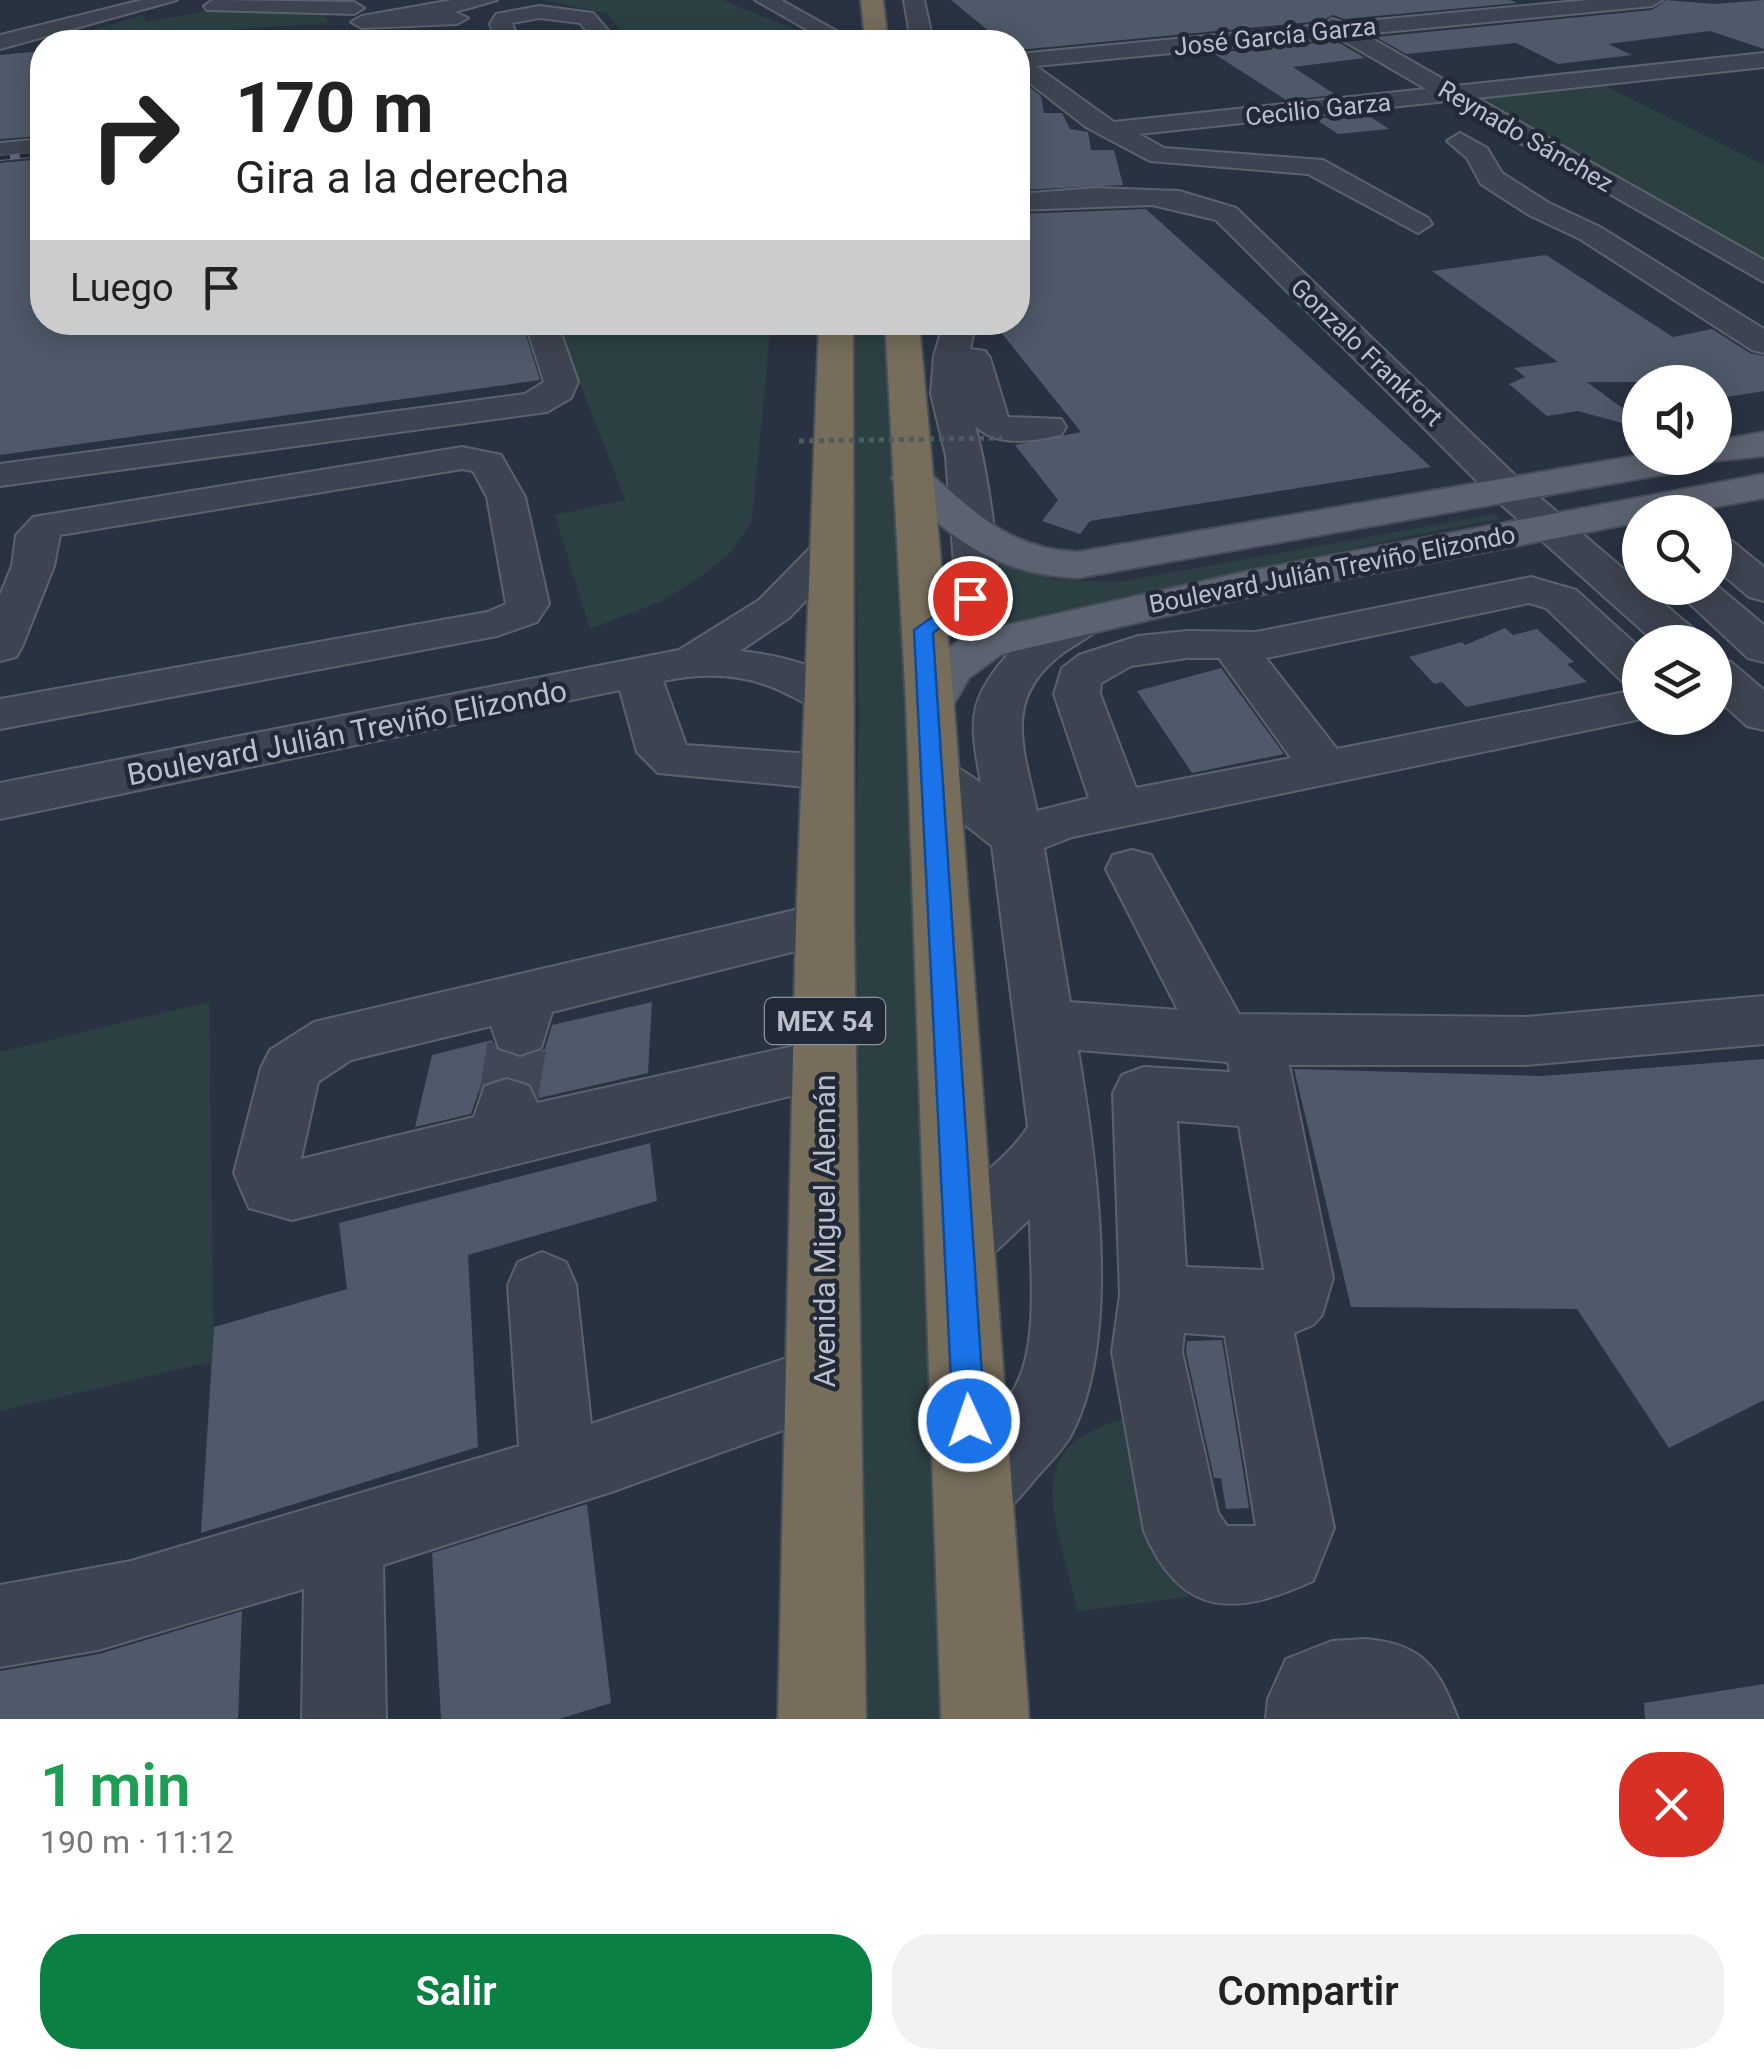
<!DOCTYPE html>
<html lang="es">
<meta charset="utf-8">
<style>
:root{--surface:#fff;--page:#f2f2f2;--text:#222;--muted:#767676;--accent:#0b8043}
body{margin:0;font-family:Roboto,sans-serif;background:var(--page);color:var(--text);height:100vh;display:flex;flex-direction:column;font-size:38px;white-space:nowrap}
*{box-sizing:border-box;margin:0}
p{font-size:32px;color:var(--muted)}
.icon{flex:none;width:55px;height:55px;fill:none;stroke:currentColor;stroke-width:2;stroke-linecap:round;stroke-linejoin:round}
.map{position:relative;height:1719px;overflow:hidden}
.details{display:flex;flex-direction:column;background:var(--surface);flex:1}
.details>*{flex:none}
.guide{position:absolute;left:30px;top:30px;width:1000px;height:305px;border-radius:40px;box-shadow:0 5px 25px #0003;background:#fff;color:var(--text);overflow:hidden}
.fabs{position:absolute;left:1622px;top:365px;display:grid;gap:20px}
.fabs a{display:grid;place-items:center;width:110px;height:110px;border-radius:50%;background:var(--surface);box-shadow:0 5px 25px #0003;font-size:50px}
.pin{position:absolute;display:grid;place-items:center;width:85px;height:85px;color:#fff;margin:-42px;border:5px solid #fff;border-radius:50%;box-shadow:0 2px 10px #0007}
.me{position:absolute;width:110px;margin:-55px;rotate:357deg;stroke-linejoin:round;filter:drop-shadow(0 0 8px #0008)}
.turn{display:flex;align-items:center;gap:35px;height:210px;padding:0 40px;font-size:45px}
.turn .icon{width:130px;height:130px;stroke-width:2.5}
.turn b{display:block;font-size:70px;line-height:85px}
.then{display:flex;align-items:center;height:95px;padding:0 40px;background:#0003;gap:20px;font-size:38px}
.round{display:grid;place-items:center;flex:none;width:105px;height:105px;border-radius:40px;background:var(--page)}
.headline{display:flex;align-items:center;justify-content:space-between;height:170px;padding:0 40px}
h1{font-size:60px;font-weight:600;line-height:75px;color:#1e9e55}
.action{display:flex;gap:20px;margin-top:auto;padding:20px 40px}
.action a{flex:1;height:115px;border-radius:40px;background:var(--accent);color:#fff;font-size:40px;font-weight:600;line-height:115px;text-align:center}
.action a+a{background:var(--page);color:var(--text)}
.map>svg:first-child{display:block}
.green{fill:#2c4043}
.building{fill:#4f5969}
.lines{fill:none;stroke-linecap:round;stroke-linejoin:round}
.minor-tunnel{stroke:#3f4756;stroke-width:59;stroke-dasharray:59 30;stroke-linecap:butt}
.minor-casing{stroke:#5b626e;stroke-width:4}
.major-casing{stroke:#474d5a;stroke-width:4}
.highway-casing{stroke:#484f5b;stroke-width:4}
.minor{fill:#3d4451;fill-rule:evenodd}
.major{fill:#5b6370;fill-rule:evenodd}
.highway{fill:#766d5b;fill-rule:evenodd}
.rail-casing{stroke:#5f6877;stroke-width:5}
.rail{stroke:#222936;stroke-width:4;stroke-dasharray:10;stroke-linecap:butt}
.path-bridge{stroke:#4b5d60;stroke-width:5;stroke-dasharray:5 5;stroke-linecap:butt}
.route{fill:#1a73e8;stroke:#114b97;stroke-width:2.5}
.labels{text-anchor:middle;stroke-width:9;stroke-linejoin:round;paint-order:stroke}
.far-street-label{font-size:25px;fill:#babfcb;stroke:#222936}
.shield{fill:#222936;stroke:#8c929e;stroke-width:2.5}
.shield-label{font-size:28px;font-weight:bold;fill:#babfcb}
.street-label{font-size:30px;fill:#babfcb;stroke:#222936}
</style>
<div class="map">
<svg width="1764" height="1719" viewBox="0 0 1764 1719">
<rect width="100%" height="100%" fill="#293241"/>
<path class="green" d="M544 0H722L809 35V42H631L606 13Z
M206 11H323L328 23 51 42 143 15 146 22Z
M1595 81 1764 165V264L1466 95Z
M557 323H771L752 521 730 553 702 576 662 601 590 629 555 515 625 500Z
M851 323H889L958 1719H856L851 967 859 718Z
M1495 514 1500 519C1333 548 1170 595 1002 625L998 560 1055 580 1119 582Z
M209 1002 214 1361 0 1411V1052Z
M1149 1414 1188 1597 1078 1611C1054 1511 1012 1437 1149 1414Z"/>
<path class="building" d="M951 0H1510L1517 3 1344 19 1333 15 1321 21 1018 50V42H1002Z
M1666 0 1714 4 1764 0V49L1710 31 1608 44 1632 55 1558 64 1516 43 1406 54 1376 37 1652 10Z
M1336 41 1365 58 1293 67 1336 95 1286 100 1213 53Z
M42 51V136L0 139V55Z
M1018 78 1041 96 1044 113H1062L1070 129 1088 132 1091 150H1114L1123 185 1018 190Z
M1366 114 1389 129 1338 134 1315 119Z
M42 159V322H522L540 380 0 455V163Z
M1146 209 1431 467 1090 521 1080 534 1042 521 1058 500 1015 445 1081 432 996 326 1018 323V214Z
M1546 255 1673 337 1712 329 1750 353 1764 356V391L1715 399V382H1587L1640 421V428L1578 411 1547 416 1509 384 1525 377 1514 368 1558 362 1432 271Z
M1505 628 1513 635 1537 629 1574 662 1567 664 1587 682 1466 707 1442 682 1434 684 1409 657 1462 642 1465 645Z
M1221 668 1284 754 1192 773 1137 691Z
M652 1002 648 1073 539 1098 530 1082 506 1075 481 1085 471 1114 415 1127 432 1055 492 1040 498 1052 521 1059 545 1049 552 1025Z
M1764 1059V1400L1669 1448 1577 1309 1351 1307 1294 1069 1542 1076Z
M650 1143 657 1201 468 1255 478 1447 201 1533 214 1327 347 1289 339 1223Z
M1222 1340 1249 1508 1226 1509 1221 1478H1214L1186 1352 1187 1341Z
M587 1504 611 1703 559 1719H441L432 1553Z
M242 1611 238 1719H0V1671L99 1654Z
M1764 1684V1719H1645L1644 1703Z"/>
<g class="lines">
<path class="minor-tunnel" d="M507 1105 519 1033"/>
<defs>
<path id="minor" d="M142 0H177L0 49V35Z
M213 0 354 2 364 8 354 14 207 10 204 6Z
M452 0H497L455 12 468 18 457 24 362 28 351 22 362 16Z
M755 0H781L856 42H829Z
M904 0H924L933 42H911Z
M1588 0H1662L1652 6 1364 34 1455 86 1764 53V67L1477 98 1764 260V282L1447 101 1139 134 1164 148 1323 160 1428 218 1432 224 1418 233 1308 174 1150 161 1086 127 1018 74V54L1322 25 1332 19 1344 23ZM1337 37 1426 89 1114 122 1036 66Z
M539 6 593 13 618 42H596L580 23 539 18 512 23 519 42H497L490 24 496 14Z
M1460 133 1487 148 1502 173 1549 203 1600 227 1764 329V353L1752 350 1580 239 1529 215 1481 184 1467 158 1447 141Z
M42 139V155L0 159V143Z
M1096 188 1179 191 1236 208 1522 482 1697 632 1703 642H1655L1494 498 1216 220 1152 205 1018 210V194Z
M525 322H557L578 382 571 398 547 412 0 486V464L525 394 544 382Z
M944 322H976L970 349 985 351 990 358 1008 417 1061 419 1066 427 1061 435C1035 441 994 448 975 425 984 459 1005 565 992 596 986 610 970 618 957 627 940 640 929 646 907 641L901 631 951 592 955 578 946 456 931 394 934 356Z
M462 447 501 455 525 497 549 604 537 622 497 636 0 729V699L487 612 506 604 487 497 473 471 462 469 60 535 54 566 22 647 16 657 0 661V595L12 566 16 535 33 517Z
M833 536 847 539 853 548 847 557 789 618 740 651C776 655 834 666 854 698L847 709C816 717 795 694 766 685 733 673 697 674 663 681L686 745 827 755 844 760 852 772 844 784 827 789 658 773 637 752 620 690 0 819V783L679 650 759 600 819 539Z
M1715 538 1732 541 1764 567V601L1749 597 1715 568Z
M1531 577 1576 590 1640 648V687L1624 683 1546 608 1529 603 1266 658 1337 749 1640 689V718H1646L1072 837 1044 848 1070 1002 1178 1010 1106 869 1113 855 1132 850 1151 855 1239 1014 1526 1017 1764 996V1044L1526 1065H1289L1333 1278 1322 1315 1313 1325 1294 1333 1334 1528 1313 1581C1236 1616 1181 1619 1144 1531L1112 1352 1120 1295 1113 1093 1122 1075 1144 1067 1230 1072 1228 1062 1078 1050C1096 1157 1123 1340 1070 1437 1061 1452 1047 1465 1036 1478 1016 1502 1002 1520 973 1532L946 1521 935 1494C952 1454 985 1430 1010 1395 1041 1353 1030 1269 1030 1219L984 1262 960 1271 936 1262 927 1240C947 1194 1000 1170 1028 1127L992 846 917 787 909 775 917 763C944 755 959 768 981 783 977 759 970 731 976 707 987 664 1055 598 1100 610L1107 619C1096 635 1078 642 1063 653 1002 699 1023 746 1037 811L1089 798 1054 694 1062 668 1079 655 1138 636 1187 631 1256 632ZM1187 658H1219L1291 758 1136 788 1100 694 1101 683 1131 666ZM1177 1121 1239 1126 1264 1270 1186 1267ZM1184 1333 1225 1336 1256 1526H1227L1218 1513 1182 1352Z
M1715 584 1764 625V662L1748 658 1673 588Z
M1715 658 1731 662 1764 690V730L1747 726 1715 697Z
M825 903 844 909 852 924 844 939 552 1012 541 1048 520 1055 499 1048 491 1026 351 1060 318 1082 301 1159 474 1117 485 1086 507 1079 529 1086 537 1103 825 1039 846 1046 855 1064 846 1082 292 1220 249 1208 234 1173 261 1068 270 1050 314 1022Z
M542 1252 566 1262 576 1285 591 1424 825 1345 850 1356 861 1381 850 1406 614 1491 383 1565 386 1719H302L304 1589 98 1650 0 1667V1585L131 1561 519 1446 508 1285 518 1262Z
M1366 1639C1424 1644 1439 1669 1458 1719H1266L1268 1699 1286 1659 1332 1641Z"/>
<path id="major" d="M1764 432V456L1706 462 1689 470 1077 578C1017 575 975 556 930 516 917 504 901 493 891 478L897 469 911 466 925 469C975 512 1009 549 1077 552L1640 455 1715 458V441Z
M1764 474V498L1689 512H1640V522L1244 598 1002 654 969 678 947 716 930 721 913 716 906 705 935 657 971 633 1244 572Z"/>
<path id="highway" d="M861 0H883L888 42H865Z
M819 322H853L854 924 866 1719H778L796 924Z
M885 322H919L954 705 1029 1719H941L906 705Z"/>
</defs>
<use href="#minor" class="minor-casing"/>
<use href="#major" class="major-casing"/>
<use href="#highway" class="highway-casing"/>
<use href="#minor" class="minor"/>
<use href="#major" class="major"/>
<use href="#highway" class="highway"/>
<defs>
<path id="rail" d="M0 158 42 154"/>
</defs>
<use href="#rail" class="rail-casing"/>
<use href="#rail" class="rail"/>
<path class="path-bridge" d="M799 441 1002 438"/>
</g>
<path class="route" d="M963 595 979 598 933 633 985 1421 981 1432 969 1437 958 1432 953 1421 914 630Z"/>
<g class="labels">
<g class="far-street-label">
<text transform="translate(1275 36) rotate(-6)" y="9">José García Garza</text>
<text transform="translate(1318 109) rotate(-6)" y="9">Cecilio Garza</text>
<text transform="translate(1526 136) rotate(30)" y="9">Reynado Sánchez</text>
<text transform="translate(1367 352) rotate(44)" y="9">Gonzalo Frankfort</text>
<text transform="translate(1332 569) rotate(-11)" y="9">Boulevard Julián Treviño Elizondo</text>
</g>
<rect class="shield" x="765" y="998" width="120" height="46" rx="8"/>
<g class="shield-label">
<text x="825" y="1031">MEX 54</text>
</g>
<g class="street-label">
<text transform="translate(347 733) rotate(-11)" y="10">Boulevard Julián Treviño Elizondo</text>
<text transform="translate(825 1231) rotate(-90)" y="10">Avenida Miguel Alemán</text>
</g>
</g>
</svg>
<div class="fabs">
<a><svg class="icon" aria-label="sound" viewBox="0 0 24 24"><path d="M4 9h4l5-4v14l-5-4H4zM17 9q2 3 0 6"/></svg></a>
<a><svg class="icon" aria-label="search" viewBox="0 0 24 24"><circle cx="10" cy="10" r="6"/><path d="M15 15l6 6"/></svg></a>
<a><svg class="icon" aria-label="layers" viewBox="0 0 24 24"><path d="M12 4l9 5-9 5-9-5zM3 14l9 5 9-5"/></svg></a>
</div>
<div class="pin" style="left:970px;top:598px;background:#d93025"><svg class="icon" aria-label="arrive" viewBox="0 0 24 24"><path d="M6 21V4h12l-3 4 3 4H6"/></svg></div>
<svg class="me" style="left:969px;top:1421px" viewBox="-20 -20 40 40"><circle r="17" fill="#1a73e8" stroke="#fff" stroke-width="3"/><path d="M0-11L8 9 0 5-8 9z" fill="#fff"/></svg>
<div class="guide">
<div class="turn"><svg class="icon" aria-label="right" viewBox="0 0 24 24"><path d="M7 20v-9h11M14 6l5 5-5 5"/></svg><div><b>170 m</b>Gira a la derecha</div></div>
<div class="then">Luego<svg class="icon" aria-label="arrive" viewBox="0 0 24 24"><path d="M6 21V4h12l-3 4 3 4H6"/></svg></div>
</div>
</div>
<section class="details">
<div class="headline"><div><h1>1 min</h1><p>190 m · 11:12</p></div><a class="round" style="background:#d93025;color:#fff"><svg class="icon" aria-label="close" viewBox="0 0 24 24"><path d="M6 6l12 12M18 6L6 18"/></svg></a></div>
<div class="action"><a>Salir</a><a>Compartir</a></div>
</section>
